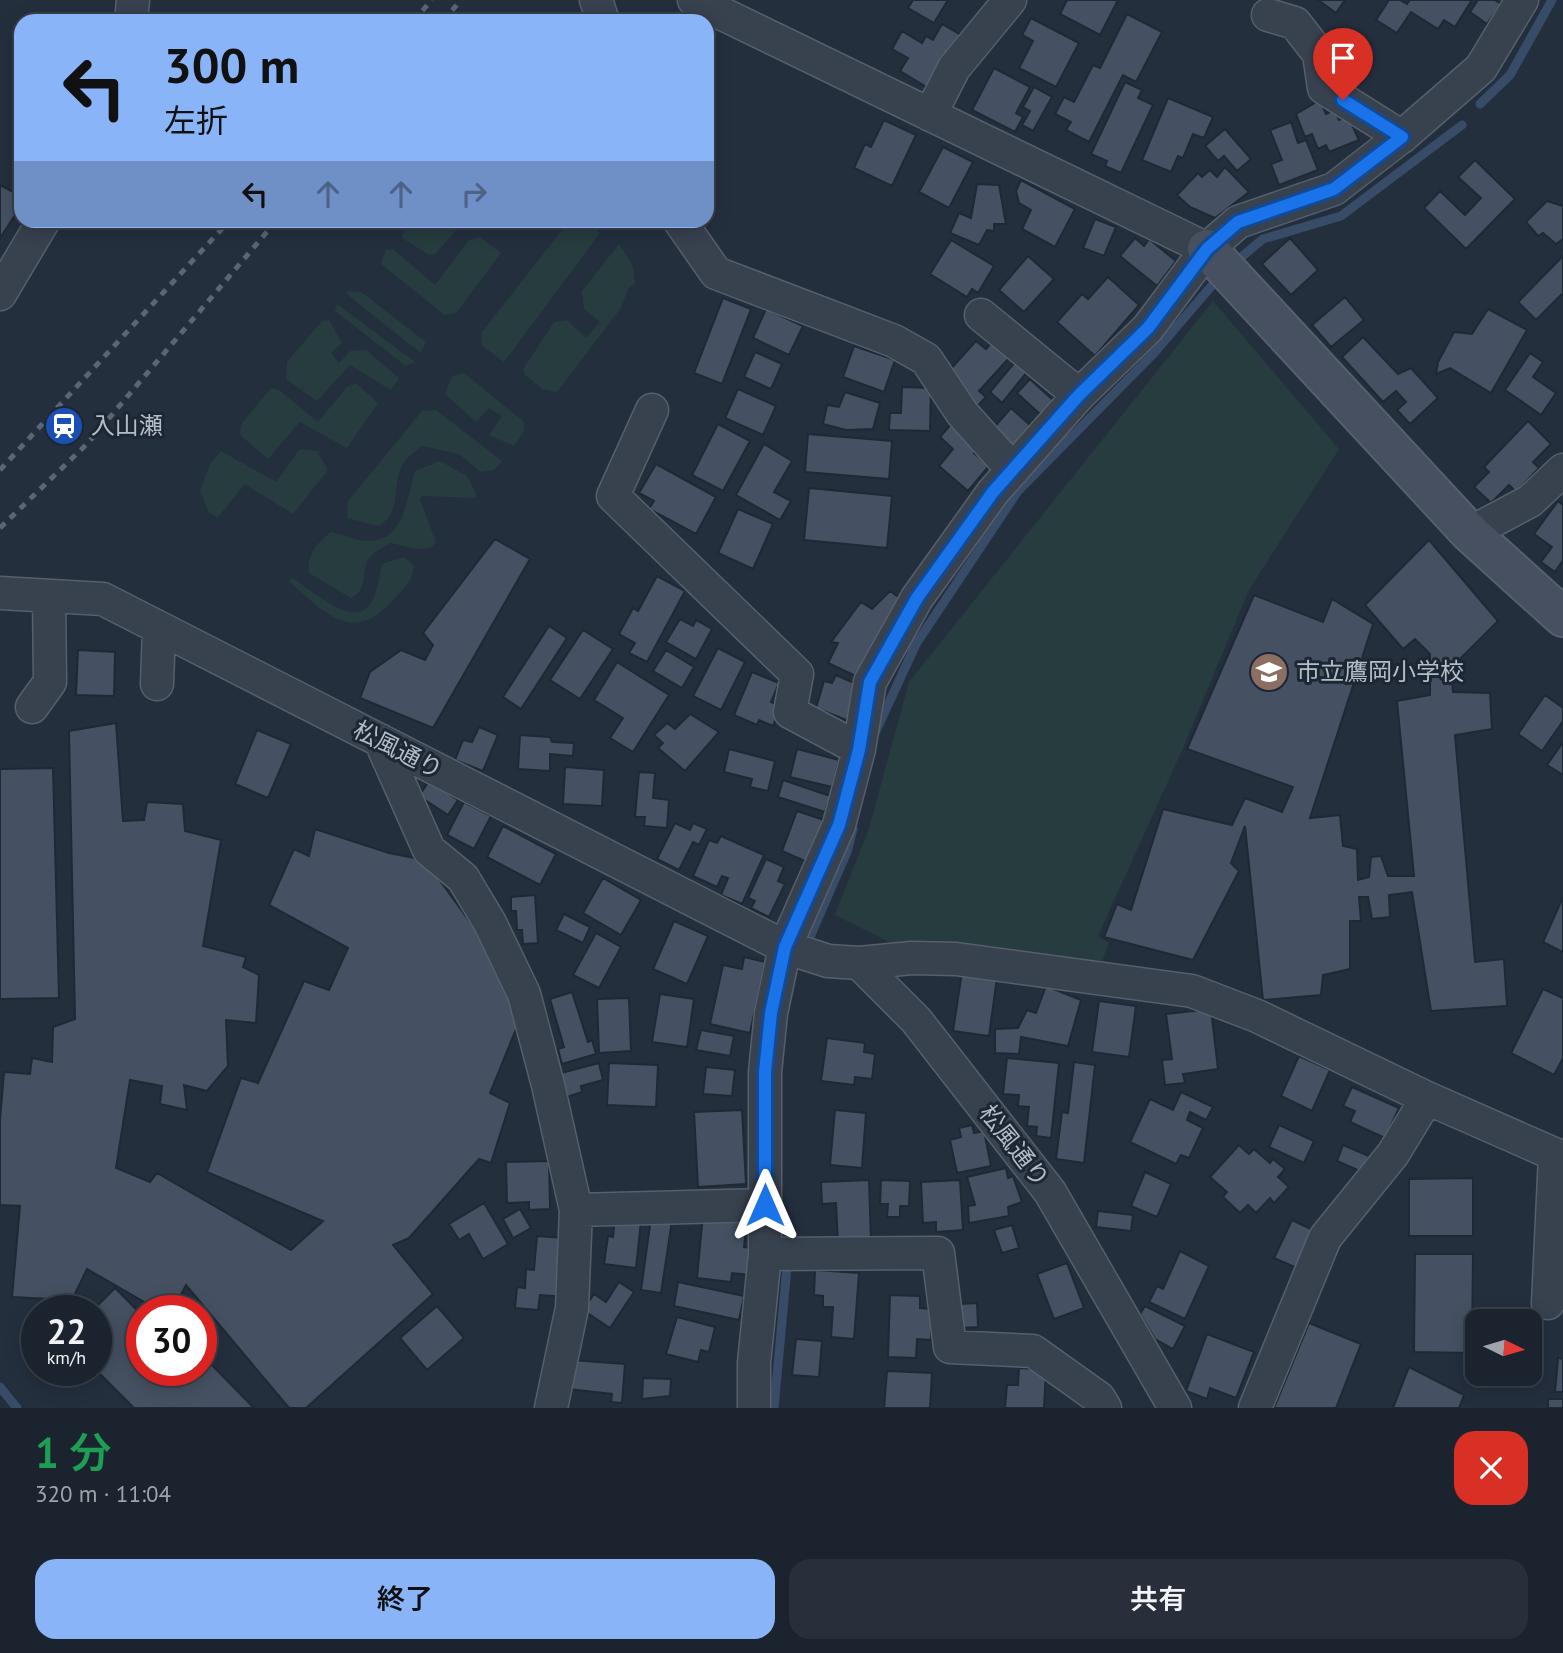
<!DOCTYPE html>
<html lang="ja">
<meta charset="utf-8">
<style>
:root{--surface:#1b232e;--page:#282f3a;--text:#f1f3f6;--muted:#a0a4aa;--line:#39404a;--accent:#8ab4f8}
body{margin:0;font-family:"PT Sans","Noto Sans JP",sans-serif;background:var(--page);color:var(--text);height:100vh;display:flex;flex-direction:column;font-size:26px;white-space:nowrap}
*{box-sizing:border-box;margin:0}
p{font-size:23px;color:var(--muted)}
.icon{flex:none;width:38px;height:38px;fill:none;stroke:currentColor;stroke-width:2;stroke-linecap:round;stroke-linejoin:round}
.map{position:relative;height:1408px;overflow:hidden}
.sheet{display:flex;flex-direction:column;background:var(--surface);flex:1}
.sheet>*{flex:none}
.banner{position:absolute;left:14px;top:14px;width:700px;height:214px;border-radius:21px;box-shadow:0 4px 18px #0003,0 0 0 2px var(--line);background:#8ab4f8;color:#111;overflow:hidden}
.needle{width:46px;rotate:95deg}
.buttons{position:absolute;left:1465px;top:1309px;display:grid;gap:14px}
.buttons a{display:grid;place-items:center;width:77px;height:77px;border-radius:14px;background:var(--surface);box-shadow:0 4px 18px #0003,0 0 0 2px var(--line);font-size:35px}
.speed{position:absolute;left:21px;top:1295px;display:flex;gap:14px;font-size:35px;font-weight:700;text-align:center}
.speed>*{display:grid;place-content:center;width:91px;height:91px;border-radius:50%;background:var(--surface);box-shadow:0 4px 18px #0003,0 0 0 2px var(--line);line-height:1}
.speed small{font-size:18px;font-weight:400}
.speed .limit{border:10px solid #d22;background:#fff;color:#111}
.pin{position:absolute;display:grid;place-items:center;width:60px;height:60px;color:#fff;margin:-72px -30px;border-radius:50% 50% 50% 0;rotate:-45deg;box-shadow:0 0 7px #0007}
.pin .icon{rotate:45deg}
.me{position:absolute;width:77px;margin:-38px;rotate:0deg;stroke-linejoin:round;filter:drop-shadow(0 0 5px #0008)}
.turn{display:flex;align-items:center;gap:24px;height:147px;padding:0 35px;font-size:32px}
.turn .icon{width:91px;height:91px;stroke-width:2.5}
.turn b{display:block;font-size:49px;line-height:60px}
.lanes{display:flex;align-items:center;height:66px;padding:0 35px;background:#0003;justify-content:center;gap:35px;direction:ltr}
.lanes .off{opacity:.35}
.round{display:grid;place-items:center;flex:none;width:74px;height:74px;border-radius:21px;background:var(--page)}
.head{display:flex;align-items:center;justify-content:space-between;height:119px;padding:0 35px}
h1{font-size:42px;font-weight:600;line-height:52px;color:#1e9e55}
.button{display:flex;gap:14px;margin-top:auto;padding:14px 35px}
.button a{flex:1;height:80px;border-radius:21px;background:var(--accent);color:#111;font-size:28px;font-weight:600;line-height:80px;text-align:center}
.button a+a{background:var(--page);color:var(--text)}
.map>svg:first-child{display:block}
.green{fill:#263c3f}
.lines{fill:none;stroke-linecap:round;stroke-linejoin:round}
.stream{stroke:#394c67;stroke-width:9}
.building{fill:#455162;stroke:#1f2835;stroke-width:2}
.street-casing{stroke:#565f6c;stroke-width:35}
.secondary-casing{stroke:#565f6c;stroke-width:42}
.street{stroke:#38414e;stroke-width:32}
.secondary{stroke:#465061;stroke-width:38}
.rail{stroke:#5a6575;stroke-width:5;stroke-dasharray:7 7;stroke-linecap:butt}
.route-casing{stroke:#114b97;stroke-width:18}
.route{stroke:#1a73e8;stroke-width:12}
.labels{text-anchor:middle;stroke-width:6;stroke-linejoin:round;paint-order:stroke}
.poi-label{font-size:24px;fill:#b4bcc9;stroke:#1d2633;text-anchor:start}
.street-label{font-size:24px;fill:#b4bcc9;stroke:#1d2633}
</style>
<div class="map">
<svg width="1563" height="1408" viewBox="0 0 1563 1408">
<rect width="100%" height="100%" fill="#242f3e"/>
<path class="green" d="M406 221H464L435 254 429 255 402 238Z
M569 221H590L600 233 504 362 481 345 482 332Z
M480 237 501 253 456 313 445 315 381 264 386 249 394 250 435 285 469 240Z
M619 244 633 266 635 283 628 289 621 308 557 392 542 389 524 374V368L554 322 567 320 586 338 600 322 584 309 582 291Z
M346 291 361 292 426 342 421 353 350 297Z
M1213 301 1339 449 1249 590 1180 755 1098 936 1109 943 1098 972 889 942 835 915 869 828 909 682Z
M337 304 415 362 406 366 335 311Z
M329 320 342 343 331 353 339 363 350 351 366 350 399 378 391 390 350 365 317 401 286 379 287 362 322 321Z
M464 373 524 422V431L514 446 489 435 502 416 489 408 476 422 445 394 452 376Z
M356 383 378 403 347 448 300 422 268 459 240 435 242 423 271 388 279 390 318 422 347 387Z
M436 410 502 461 494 470 481 472 459 454 422 446C415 452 406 457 402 466 391 488 403 513 378 526L347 518 348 501 422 411Z
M300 449 317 451 328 470 293 514 245 484 218 517 209 513 200 491 210 464 221 451 276 482Z
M440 461 467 476 476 493 475 498 422 496 420 500 436 542C427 556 405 545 390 543 382 548 371 553 367 562 361 577 368 589 351 598L309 573C306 555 317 543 331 532 343 534 356 541 368 541 407 540 405 499 415 471Z
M404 557 414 566C413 581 402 590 392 601 353 646 322 611 289 581L292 578C331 603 372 646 381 567L384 563Z"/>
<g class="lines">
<path class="stream" d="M1480 104 1510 75 1552 0
M1233 264 1263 239 1341 216 1462 125
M875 733 916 644 1018 491 1154 353 1220 276
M806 946 847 852 853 829
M0 1387 17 1408
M774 1408 787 1267"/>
</g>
<path class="building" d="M913 0H948L934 23 908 8Z
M1067 0H1118L1100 35 1060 14Z
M1318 0H1345L1336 13Z
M1389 0H1400L1407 4 1410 0H1472L1455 27 1444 20 1438 29 1411 12 1397 33 1376 20Z
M1478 0H1495L1501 4 1487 24 1470 12Z
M1127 14 1162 32 1136 82 1123 75 1089 142 1066 130 1071 122 1055 114 1064 97 1074 102 1093 65 1100 68Z
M1031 18 1079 43 1056 87 1019 68 1033 41 1022 35Z
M942 24 966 38 935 92 900 71 908 58 892 49 902 31 922 43 926 36 933 40Z
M994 68 1030 87 1016 113 1023 117 1015 132 972 110Z
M1125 82 1142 90 1138 98 1153 105 1121 173 1105 166 1107 161 1091 154Z
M1034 87 1052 97 1033 131 1022 125 1030 111 1023 107Z
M1168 98 1213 117 1204 138 1193 134 1183 158 1178 156 1171 172 1142 160Z
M1320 100 1326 114 1335 110 1339 120 1348 116 1359 140 1329 152 1326 145 1318 149 1312 134 1305 137 1296 114Z
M884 120 916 135 892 186 854 168 865 144 871 147Z
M1291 122 1298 143 1306 140 1318 170 1279 185 1271 164 1282 160 1270 130Z
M1225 129 1251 159 1237 171 1224 156 1218 161 1205 146Z
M943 147 973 162 949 208 919 192Z
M1475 160 1515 199 1466 249 1424 208 1440 191 1465 215 1481 198 1458 177Z
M1225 167 1249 192 1215 218 1190 207 1177 195 1198 173 1202 177 1210 170 1217 177Z
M1021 180 1075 209 1055 247 1022 229 1031 210 1019 203 1016 191Z
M977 184 999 185 1006 224H994V231L987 230 979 245 950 233 959 213 971 218Z
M0 185 21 196V206L0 238Z
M1547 201 1563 206V239L1556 244 1543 233 1538 236 1526 222Z
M1095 219 1116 227 1104 256 1083 248Z
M1135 238 1144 246 1149 239 1176 261 1157 286 1120 256Z
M1290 238 1318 270 1291 295 1262 264Z
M951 240 994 266 978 293 972 289 967 297 930 274Z
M1028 256 1054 279 1024 312 999 290Z
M1563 256V293L1536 320 1518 302Z
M1108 277 1139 305 1095 356 1057 322 1082 294 1088 299Z
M1345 297 1364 320 1331 347 1312 325Z
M723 298 751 309 722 384 694 373Z
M766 309 803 326 789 355 753 338Z
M1488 309 1527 330 1491 393 1450 368 1436 374 1438 362 1454 332 1472 334Z
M1363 337 1398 374 1411 368 1438 398 1410 424 1397 410 1406 402 1396 391 1383 402 1342 357Z
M976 341 986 349 993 341 1010 357 979 391 986 397 973 411 947 373Z
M854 346 895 360 884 392 843 377Z
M755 352 782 364 771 389 744 377Z
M1530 353 1543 362 1533 377 1556 393 1541 415 1505 390Z
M1015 362 1027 372 1002 403 990 392Z
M1030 379 1055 402 1042 416 1017 393Z
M902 387 931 388 930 431 889 430 890 413H901Z
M738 389 776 406 763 435 725 418Z
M845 392 880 403 873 429 846 430 823 424 827 405 839 407Z
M1011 408 1031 426 1010 450 990 432Z
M1528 421 1551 444 1533 462 1539 468 1516 492 1509 485 1491 503 1474 487 1489 472 1484 467Z
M952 423 980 445 974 453 989 466 968 491 939 466 953 449 940 437Z
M718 424 750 441 723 491 692 475Z
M808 434 892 441 889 479 805 472Z
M764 444 792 461 774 492 791 501 780 520 736 495Z
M656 464 716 497 696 534 649 509 654 501 639 493Z
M809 488 892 496 887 548 804 540Z
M1558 501 1563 505V560L1555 572 1541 562 1552 547 1534 534Z
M738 509 773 524 753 569 718 553Z
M495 539 530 559 433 728 360 698 370 672 401 650 425 660 433 645 423 633Z
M1429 540 1498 621 1451 668 1453 692 1490 693 1492 729 1455 735 1475 962 1504 959 1507 1006 1431 1011 1412 892 1389 895 1390 917 1372 919 1368 897H1359L1361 921H1350V969L1323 975 1321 995 1263 1000 1245 826 1231 863 1239 871 1193 960 1104 937 1117 904 1131 910 1163 809 1232 825 1245 798 1282 812 1293 787 1187 749 1254 595 1323 622 1332 599 1373 624 1310 818 1340 815 1343 846 1357 849 1358 880 1369 877 1371 857 1381 856 1388 876H1414L1397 701 1430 695V654L1415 639 1403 649 1365 605Z
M657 576 685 591 647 662 629 653 635 643 619 634 633 608 638 611Z
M890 591 904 601 864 680 828 663 838 643 831 642 861 602 872 609Z
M680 619 693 626 696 620 712 629 696 659 666 642Z
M549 626 567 638 521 709 503 697Z
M583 630 613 649 580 699 550 680Z
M718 648 745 662 721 710 693 696Z
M78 650 115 652 114 696 76 695Z
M666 650 694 667 682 688 653 671Z
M617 662 669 695 633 752 610 738 623 718 594 700Z
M752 672 779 683 771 702 781 707 773 726 759 720 757 725 734 715Z
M836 675 861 686 849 721 816 708 824 681 832 683Z
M1545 695 1563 708V721L1542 751 1518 734Z
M690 714 719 732 685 771 658 748 663 743 654 735 667 723 675 729Z
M116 723 123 821 144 820 147 802 183 804 185 831 221 840 203 946 246 957 243 967 259 975 256 1023 226 1020 228 1066 207 1091 184 1085 187 1110 160 1104 162 1086 130 1080 116 1168 150 1182 157 1173 291 1250 323 1221 207 1172 241 1078 258 1083 304 981 329 990 348 948 269 905 294 849 309 856 315 829 389 853 425 860 486 944 519 1022 490 1093 510 1103 491 1163 479 1159 409 1238 393 1245 433 1294 306 1408H289L186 1285 172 1311H160L87 1269 72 1300 12 1297 20 1206 0 1205V1120L4 1072 30 1074 32 1058 52 1062 53 1027 75 1019 69 731Z
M479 727 498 735 483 771 455 760 463 740 472 742Z
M257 730 291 744 268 798 235 784Z
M520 735 550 737 552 742 574 743 573 756 550 754V771L518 769Z
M1563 742V775L1547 765Z
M729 749 775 761 768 791 750 787 752 779 724 772Z
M797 749 839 760 832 787 790 777Z
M565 767 604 770 602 806 563 804Z
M53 768 59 998 0 999V769Z
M639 772 655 773 653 798 669 800 667 828 644 826 645 817H635Z
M783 780 830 796 825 812 778 797Z
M429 781 458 800 448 815 419 796Z
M464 802 491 816 474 849 447 835Z
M797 811 824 820 807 862 782 851Z
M675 823 690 830 693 823 707 829 699 845 693 842 679 870 657 859Z
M503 826 556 854 540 885 487 857Z
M721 836 764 855 742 904 721 895 728 878 722 876 717 887 693 876 709 840 717 843Z
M766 859 784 867 778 881 785 884 769 917 751 908 755 901 748 898Z
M603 878 641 900 621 935 583 913Z
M535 895 538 943 523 944 522 930H517L516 911H511V897Z
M1563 897V952L1543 942Z
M564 914 590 927 583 943 556 930Z
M674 921 708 936 687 984 653 969Z
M596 933 621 947 599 988 573 975Z
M744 957 765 962 750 1033 710 1024 723 965 742 969Z
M962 972 997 978 989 1036 953 1031Z
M1046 986 1081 1000 1068 1046 1021 1037 1019 1054 995 1053V1029L1018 1028 1027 1010 1036 1013Z
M1543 989 1563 998V1058L1554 1075 1511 1053Z
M572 992 588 1042 592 1040 596 1054 562 1064 558 1049 564 1047 550 999Z
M660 994 694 999 687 1047 652 1042Z
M629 998 631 1051 599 1053 597 999Z
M1099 1001 1136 1006 1129 1057 1092 1052Z
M1211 1009 1218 1069 1183 1074 1185 1083 1165 1085 1162 1060 1172 1059 1166 1014Z
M701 1030 734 1036 730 1056 696 1050Z
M827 1038 865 1043 864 1052 875 1054 872 1079 855 1077 854 1085 821 1081Z
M1299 1056 1330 1070 1312 1111 1281 1096Z
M1007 1058 1059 1063 1051 1138 1036 1136 1037 1127 1027 1126 1029 1107 1018 1106 1019 1095 1003 1094Z
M1074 1062 1095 1065 1084 1163 1056 1159 1062 1112 1068 1113Z
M599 1063 603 1080 581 1086 582 1092 567 1097 561 1073Z
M609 1063 658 1065 656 1107 607 1105Z
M706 1067 735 1070 732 1096 703 1094Z
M1352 1087 1399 1108 1385 1138 1350 1122 1355 1111 1343 1106Z
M1181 1092 1213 1107 1206 1120 1190 1112 1187 1120 1203 1128 1189 1158 1181 1155 1176 1164 1130 1142 1150 1099 1173 1110Z
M742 1110 746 1184 698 1187 694 1112Z
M835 1110 866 1113 862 1168 830 1165Z
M972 1125 974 1133 984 1131 991 1166 957 1173 950 1140 961 1137 959 1128Z
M1279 1125 1314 1141 1304 1163 1269 1147Z
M1239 1145 1249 1154 1254 1149 1270 1163 1273 1159 1285 1169 1278 1177 1289 1187 1274 1203 1270 1198 1256 1213 1248 1205 1240 1213 1223 1197 1227 1192 1210 1177Z
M1343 1145 1369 1156 1362 1172 1337 1161Z
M549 1161 550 1209 529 1210V1202L507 1203 506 1162Z
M1006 1168 1008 1178 1013 1176 1022 1202 1008 1207 1009 1216 969 1223 968 1206 975 1205 967 1177Z
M1145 1172 1171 1184 1157 1217 1131 1206Z
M1473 1178V1236H1409V1179Z
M869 1180 871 1242 838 1243 836 1203 822 1204 821 1182Z
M881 1180 910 1181 909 1206H900V1217H887L888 1204H880Z
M960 1180 963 1230 936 1232V1222L923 1223 921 1182Z
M484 1203 508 1244 483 1259 469 1234 459 1240 449 1224Z
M520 1209 531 1228 513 1238 503 1219Z
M1098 1211 1133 1215 1131 1231 1096 1227Z
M703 1214 747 1218 744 1247 753 1248 750 1275 732 1273 731 1282 697 1278Z
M615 1218 641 1221 636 1268 604 1264 608 1236 613 1237Z
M651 1218 672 1221 661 1293 641 1290Z
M1292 1220 1317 1232 1299 1269 1274 1258Z
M1012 1225 1019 1248 1002 1253 994 1230Z
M537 1236 564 1238 567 1297 540 1295 538 1310 515 1308 517 1287 525 1288 526 1269 534 1270Z
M1180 1251 1209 1266 1185 1319 1149 1302 1157 1286 1163 1289Z
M1415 1254H1473L1472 1353 1414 1352Z
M1067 1263 1084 1308 1054 1319 1037 1274Z
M815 1270 859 1273 854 1339 831 1337 833 1307H823V1296L814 1295Z
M619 1282 634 1292 610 1328 583 1310 594 1294 606 1302Z
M678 1282 744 1296 739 1320 674 1306Z
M115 1288 142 1315V1370H201V1354L254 1408H134L96 1370V1311H92Z
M890 1295 920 1296V1308L932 1309 931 1340 917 1339 916 1358 888 1357Z
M977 1303 978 1327 961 1328 960 1304Z
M437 1306 464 1338 427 1370 400 1338Z
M1145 1306 1185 1326 1173 1349 1155 1339 1140 1314Z
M677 1317 715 1327 709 1352 701 1350 698 1362 666 1354Z
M1309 1323 1361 1344 1336 1408H1274Z
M1207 1334 1254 1352 1236 1398 1210 1388 1207 1399 1186 1391Z
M796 1339 822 1341 819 1377 792 1375Z
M1558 1358 1563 1359V1392H1555Z
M571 1360 625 1364 622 1403 611 1402 612 1394 568 1389Z
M1409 1367 1464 1395 1459 1408H1393Z
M1019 1368 1046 1370 1044 1408H1005L1007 1385H1018Z
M887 1371 932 1373 930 1408H884Z
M643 1378 671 1379 670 1396 642 1399Z
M1548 1399H1563V1408H1548Z"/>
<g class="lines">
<defs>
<path id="street" d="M596 0 603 21
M694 0 1207 249
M1268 15 1295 23 1319 54 1324 88 1402 137
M131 21 133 0
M930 115 954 68 1010 0
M679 220 716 273 894 341 926 359 962 413 1013 470
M0 294 44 220
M981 315 1079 395
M652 410 613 496 797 674 790 712 859 749
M1470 533 1530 501 1563 470
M0 593 103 599 785 947 828 961 859 963 916 1020 1050 1192 1175 1408
M157 684 159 628
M32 707 50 682 49 597
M380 740 429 850 463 878 490 923 524 994 548 1085 576 1210 572 1308 551 1408
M859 963 912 958 956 959 1192 991 1257 1016 1427 1098 1563 1158
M576 1210 765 1205
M765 1254 938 1253 950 1347 1033 1351 1099 1398 1105 1408
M1548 1303 1555 1156
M754 1408V1363L765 1254V1072L771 1013 785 947 839 825 859 749 870 682 917 598 993 492 1079 395 1148 328 1207 249 1238 222 1334 189 1405 134 1481 68 1522 0
M1255 1408 1325 1238 1393 1154 1427 1098"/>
<path id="secondary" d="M1207 249 1470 533 1563 617"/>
</defs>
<use href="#street" class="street-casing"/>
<use href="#secondary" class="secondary-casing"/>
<use href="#street" class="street"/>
<use href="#secondary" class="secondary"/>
<path class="rail" d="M413 21 432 0
M443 21 461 0
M0 470 230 220
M0 528 88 443 277 220"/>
</g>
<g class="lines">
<defs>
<path id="route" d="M765 1205V1072L771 1013 785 947 839 825 859 750 870 682 917 598 993 492 1079 395 1148 328 1207 249 1238 222 1334 189 1402 137 1343 100"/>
</defs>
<use href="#route" class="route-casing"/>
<use href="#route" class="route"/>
</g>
<defs>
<symbol id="station-disc" viewBox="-11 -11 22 22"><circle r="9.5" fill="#1a4fb4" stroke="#1d2633"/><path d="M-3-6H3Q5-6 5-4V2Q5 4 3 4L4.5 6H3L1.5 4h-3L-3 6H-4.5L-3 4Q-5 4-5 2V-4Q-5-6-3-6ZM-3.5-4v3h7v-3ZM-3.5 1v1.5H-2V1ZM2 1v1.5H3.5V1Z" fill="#fff"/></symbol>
<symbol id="school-disc" viewBox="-11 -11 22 22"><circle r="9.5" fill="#8d6e63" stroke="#1d2633"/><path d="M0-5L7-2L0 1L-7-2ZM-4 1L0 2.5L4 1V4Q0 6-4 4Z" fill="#fff"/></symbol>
</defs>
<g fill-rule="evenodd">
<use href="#station-disc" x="42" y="404" width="44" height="44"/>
<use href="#school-disc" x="1247" y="650" width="44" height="44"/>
</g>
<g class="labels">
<g class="poi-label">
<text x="91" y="434">入山瀬</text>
<text x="1296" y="680">市立鷹岡小学校</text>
</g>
<g class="street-label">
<text transform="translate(398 750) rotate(27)" y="8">松風通り</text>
<text transform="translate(1014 1146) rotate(52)" y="8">松風通り</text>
</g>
</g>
</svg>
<div class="buttons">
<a><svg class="needle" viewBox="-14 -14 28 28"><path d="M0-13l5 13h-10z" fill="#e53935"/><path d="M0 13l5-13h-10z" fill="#a0a4aa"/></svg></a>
</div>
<div class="speed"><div>22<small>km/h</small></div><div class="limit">30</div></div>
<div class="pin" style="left:1343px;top:100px;background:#d93025"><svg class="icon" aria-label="arrive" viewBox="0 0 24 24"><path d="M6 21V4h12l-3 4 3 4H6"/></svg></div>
<svg class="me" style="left:765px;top:1205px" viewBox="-20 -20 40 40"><path d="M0-17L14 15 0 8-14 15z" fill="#1a73e8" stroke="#fff" stroke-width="4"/></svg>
<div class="banner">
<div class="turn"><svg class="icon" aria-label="left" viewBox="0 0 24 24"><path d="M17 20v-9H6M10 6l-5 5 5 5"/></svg><div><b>300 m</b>左折</div></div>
<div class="lanes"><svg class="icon" aria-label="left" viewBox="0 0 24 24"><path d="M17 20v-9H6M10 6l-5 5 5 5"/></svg><svg class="icon off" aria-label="ahead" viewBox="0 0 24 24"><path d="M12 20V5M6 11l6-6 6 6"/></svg><svg class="icon off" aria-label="ahead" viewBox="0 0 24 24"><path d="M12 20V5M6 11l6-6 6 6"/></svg><svg class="icon off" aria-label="right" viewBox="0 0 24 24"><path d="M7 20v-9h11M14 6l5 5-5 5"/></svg></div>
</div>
</div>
<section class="sheet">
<div class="head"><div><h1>1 分</h1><p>320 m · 11:04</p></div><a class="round" style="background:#d93025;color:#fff"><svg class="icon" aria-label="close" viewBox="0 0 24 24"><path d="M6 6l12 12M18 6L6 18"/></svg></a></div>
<div class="button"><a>終了</a><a>共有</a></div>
</section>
